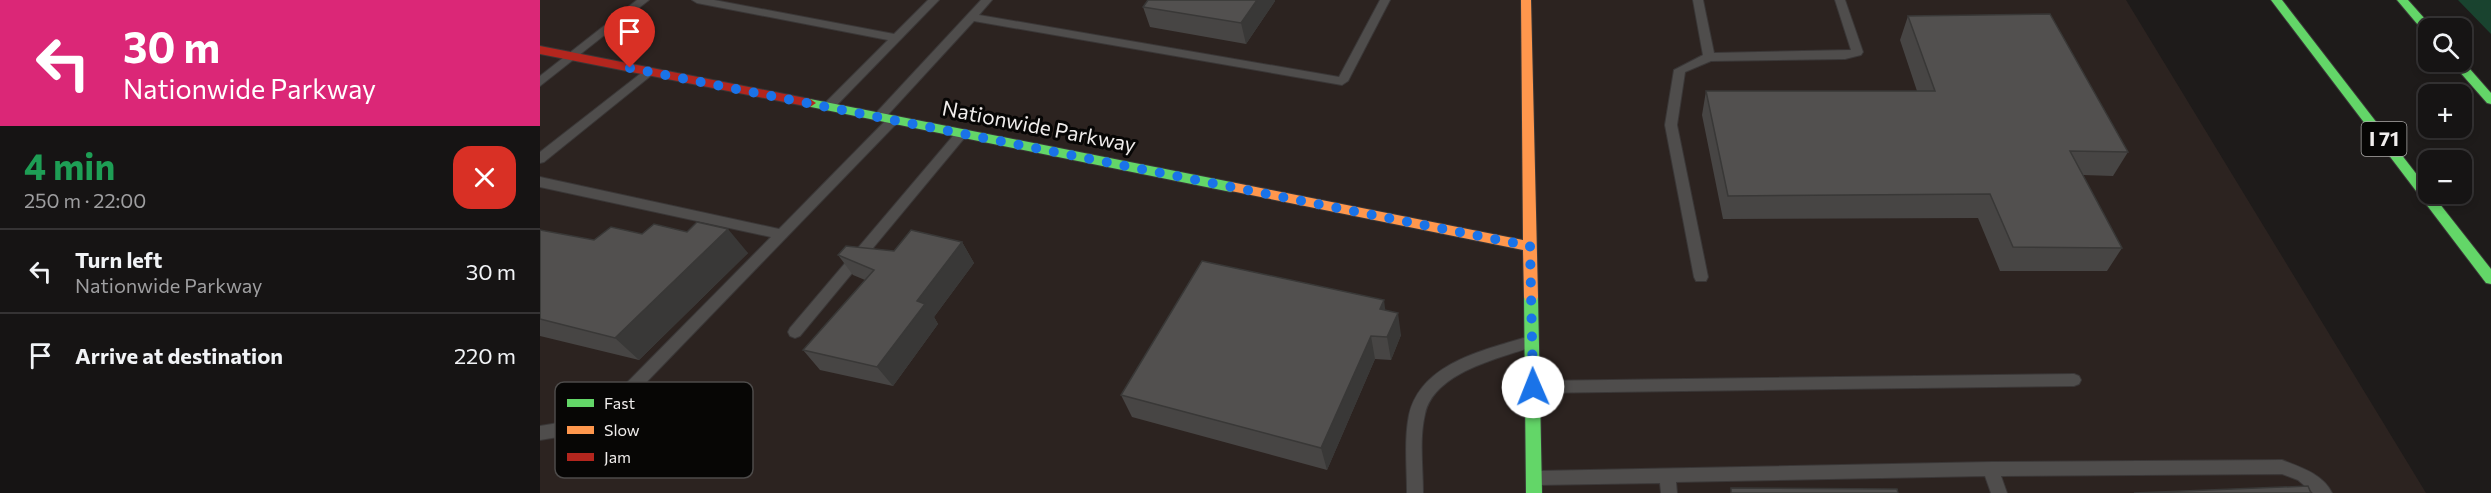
<!DOCTYPE html>
<meta charset="utf-8">
<style>
:root{--surface:#161414;--page:#232122;--text:#f1f3f6;--muted:#9e9ea0;--line:#353334}
body{margin:0;font-family:Commissioner,sans-serif;background:var(--page);color:var(--text);height:100vh;display:flex;flex-direction:column;font-size:22px;white-space:nowrap}
*{box-sizing:border-box;margin:0}
p{font-size:20px;color:var(--muted)}
.icon{flex:none;width:33px;height:33px;fill:none;stroke:currentColor;stroke-width:2;stroke-linecap:round;stroke-linejoin:round}
.map{position:relative;flex:1;overflow:hidden}
.details{display:flex;flex-direction:column;background:var(--surface);width:540px}
.details>*{flex:none}
.hud{background:#db2777;color:#fff;overflow:hidden}
.controls{position:absolute;left:1878px;top:18px;display:grid;gap:12px}
.controls a{display:grid;place-items:center;width:54px;height:54px;border-radius:12px;background:var(--surface);box-shadow:0 3px 9px #0003,0 0 0 2px var(--line);font-size:30px}
.pin{position:absolute;display:grid;place-items:center;width:51px;height:51px;color:#fff;margin:-62px -26px;border-radius:50% 50% 50% 0;rotate:-45deg;box-shadow:0 0 6px #0007}
.pin .icon{rotate:45deg}
.me{position:absolute;width:66px;margin:-33px;rotate:359deg;stroke-linejoin:round;filter:drop-shadow(0 0 4px #0008)}
.turn{display:flex;align-items:center;gap:21px;height:126px;padding:0 24px;font-size:27px}
.turn .icon{width:78px;height:78px;stroke-width:2.5}
.turn b{display:block;font-size:42px;line-height:51px}
.round{display:grid;place-items:center;flex:none;width:63px;height:63px;border-radius:18px;background:var(--page)}
.headline{display:flex;align-items:center;justify-content:space-between;height:102px;padding:0 24px}
h1{font-size:36px;font-weight:700;line-height:45px;color:#1e9e55}
ul{padding:0;list-style:none}
li{display:flex;align-items:center;gap:18px;height:84px;padding:0 24px;border-top:2px solid var(--line)}
li div{flex:1}
li b{display:block;font-size:22px}
li em{font-style:normal}
main{display:flex;flex:1;min-height:0}
.map>svg:first-child{display:block}
.built{fill:#2c2320}
.green{fill:#19432f}
.lines{fill:none;stroke-linecap:round;stroke-linejoin:round}
.lane-casing{stroke:#3a3737;stroke-width:2}
.fast-casing{stroke:#3a3737;stroke-width:2}
.slow-casing{stroke:#3a3737;stroke-width:2}
.jam-casing{stroke:#3a3737;stroke-width:2}
.lane{fill:#4f4d4c;fill-rule:evenodd}
.fast{fill:#63d668;fill-rule:evenodd}
.slow{fill:#ff974d;fill-rule:evenodd}
.jam{fill:#b3261e;fill-rule:evenodd}
.wall{fill:#474544}
.shaded-wall{fill:#393837}
.building{fill:#52504f;stroke:#393837;stroke-width:1.5}
.route{stroke:#1a73e8;stroke-width:10;stroke-dasharray:0 18}
.labels{text-anchor:middle;stroke-width:6;stroke-linejoin:round;paint-order:stroke}
.shield{fill:#070605;stroke:#aaa8a7;stroke-width:1.5}
.shield-label{font-size:20px;font-weight:bold;fill:#f0edec}
.street-label{font-size:21px;fill:#f0edec;stroke:#070605}
.key{fill:#070605;stroke:#4d4b4a;stroke-width:1.5}
.key-label{font-size:16px;fill:#f0edec}
</style>
<main>
<section class="details">
<div class="hud">
<div class="turn"><svg class="icon" aria-label="left" viewBox="0 0 24 24"><path d="M17 20v-9H6M10 6l-5 5 5 5"/></svg><div><b>30 m</b>Nationwide Parkway</div></div>
</div>
<div class="headline"><div><h1>4 min</h1><p>250 m · 22:00</p></div><a class="round" style="background:#d93025;color:#fff"><svg class="icon" aria-label="close" viewBox="0 0 24 24"><path d="M6 6l12 12M18 6L6 18"/></svg></a></div>
<ul>
<li><svg class="icon" aria-label="left" viewBox="0 0 24 24"><path d="M17 20v-9H6M10 6l-5 5 5 5"/></svg><div><b>Turn left</b><p>Nationwide Parkway</p></div><em>30 m</em></li>
<li><svg class="icon" aria-label="arrive" viewBox="0 0 24 24"><path d="M6 21V4h12l-3 4 3 4H6"/></svg><div><b>Arrive at destination</b></div><em>220 m</em></li>
</ul>
</section>
<div class="map">
<svg width="1951" height="493" viewBox="0 0 1951 493">
<rect width="100%" height="100%" fill="#1e1b1a"/>
<path class="built" d="M0 0H1586L1886 493H0Z"/>
<path class="green" d="M1918 0H1951V35V34Z"/>
<g class="lines">
<defs>
<path id="lane" d="M97 0H109L0 86V76Z
M152 0H174L354 34 388 0H399L292 110H284L282 107 284 104 348 40 157 3Z
M441 0H452L439 15 799 77 840 0H850L808 81 802 85 434 21 343 120H335L333 117 335 114Z
M1153 0H1163L1174 53 1311 50 1295 0H1305L1323 52 1321 55 1305 59 1171 61 1145 72 1137 125 1168 277 1166 281H1156L1154 277 1125 125 1134 70 1163 55Z
M109 67 115 71 113 74 4 162 0 163V152Z
M353 116 357 117 359 120 357 123 66 424 42 433 0 440V426L42 419 56 414 231 237 0 187V177L239 229 349 117Z
M422 129 426 130 428 133 426 136 260 336 255 338 250 336 248 332 250 328 418 130Z
M990 336 995 338 997 342 995 346C960 358 894 372 885 414 879 439 883 467 883 493H867C867 467 864 440 869 415 881 362 946 350 990 336Z
M1534 374 1539 376 1541 380 1539 384 1534 386 993 393 988 391 985 387 988 383 993 381Z
M1742 460C1760 467 1783 474 1792 493H1773L1758 480 1742 474 1461 476 1467 493H1451L1445 476 1136 482 1137 493H1121L1120 483 997 485 991 483 989 478 991 473 997 471 1451 462Z"/>
<path id="fast" d="M1731 0H1742L1888 189V194H1892L1951 269V284L1946 283Z
M1857 0H1868L1893 28H1888V33L1884 32Z
M1922 60 1951 93V104L1947 103 1911 62Z
M270 99 691 182 697 187 691 192 266 106 264 103 266 100Z
M991 291 996 293 998 297 1002 493H986L984 297 986 293Z"/>
<path id="slow" d="M981 0H991L998 297 996 301H986L984 297 983 250 686 190 685 187 691 182 983 240Z"/>
<path id="jam" d="M0 46 270 99 276 103 270 107 0 54Z"/>
</defs>
<use href="#lane" class="lane-casing"/>
<use href="#fast" class="fast-casing"/>
<use href="#slow" class="slow-casing"/>
<use href="#jam" class="jam-casing"/>
<use href="#lane" class="lane"/>
<use href="#fast" class="fast"/>
<use href="#slow" class="slow"/>
<use href="#jam" class="jam"/>
</g>
<path class="wall" d="M608 0H735V1L706 44 610 27 603 7Z
M1368 16 1588 152 1573 176 1543 175 1582 248 1567 271H1460L1438 218 1183 219 1162 115 1166 91H1377L1360 40Z
M0 230 54 240 102 234 147 232 208 253 99 360 0 336Z
M422 242 434 263 394 317 398 324 353 386 280 370 263 350 325 280 313 275 298 255 354 251Z
M845 310 861 335 851 360 835 359 787 470 592 417 581 395Z"/>
<path class="shaded-wall" d="M717 0H735V1L706 44 701 23Z
M188 229 208 253 99 360 75 338Z
M422 242 434 263 394 317 398 324 353 386 337 367 377 301Z
M844 300 847 323 840 309Z
M858 313 861 335 851 360 847 337Z
M831 336 835 359 787 470 781 448Z"/>
<path class="building" d="M608 0H717L701 23 603 7Z
M1510 14 1588 152 1530 151 1582 248 1473 247 1450 194 1188 196 1166 91H1395L1368 16Z
M157 222 188 229 75 338 0 319V230L54 240 71 227 102 234 114 224 147 232Z
M371 230 422 242 377 301 385 304 337 367 263 350 334 270 298 255 306 246 354 251Z
M662 261 844 300 840 309 858 313 847 337 831 336 781 448 581 395Z
M1768 486 1771 493H1594Z
M1191 488 1357 489 1358 493H1191Z"/>
<g class="lines">
<path class="route" d="M90 68 990 246 993 387"/>
</g>
<g class="labels">
<rect class="shield" x="1821.5" y="122" width="45" height="34" rx="4.5"/>
<g class="shield-label">
<text x="1844" y="146">I 71</text>
</g>
<g class="street-label">
<text transform="translate(499 127) rotate(11)" y="7">Nationwide Parkway</text>
</g>
</g>
<rect x="15" y="382" width="198" height="96" rx="9" class="key"/>
<rect x="27" y="399" width="27" height="8" fill="#63d668"/>
<rect x="27" y="426" width="27" height="8" fill="#ff974d"/>
<rect x="27" y="453" width="27" height="8" fill="#b3261e"/>
<g class="key-label">
<text x="64" y="409">Fast</text>
<text x="64" y="436">Slow</text>
<text x="64" y="463">Jam</text>
</g>
</svg>
<div class="controls">
<a><svg class="icon" aria-label="search" viewBox="0 0 24 24"><circle cx="10" cy="10" r="6"/><path d="M15 15l6 6"/></svg></a>
<a>+</a>
<a>−</a>
</div>
<div class="pin" style="left:90px;top:68px;background:#d93025"><svg class="icon" aria-label="arrive" viewBox="0 0 24 24"><path d="M6 21V4h12l-3 4 3 4H6"/></svg></div>
<svg class="me" style="left:993px;top:387px" viewBox="-20 -20 40 40"><circle r="19" fill="#fff"/><path d="M0-13L10 11 0 6-10 11z" fill="#1a73e8"/></svg>
</div>
</main>
